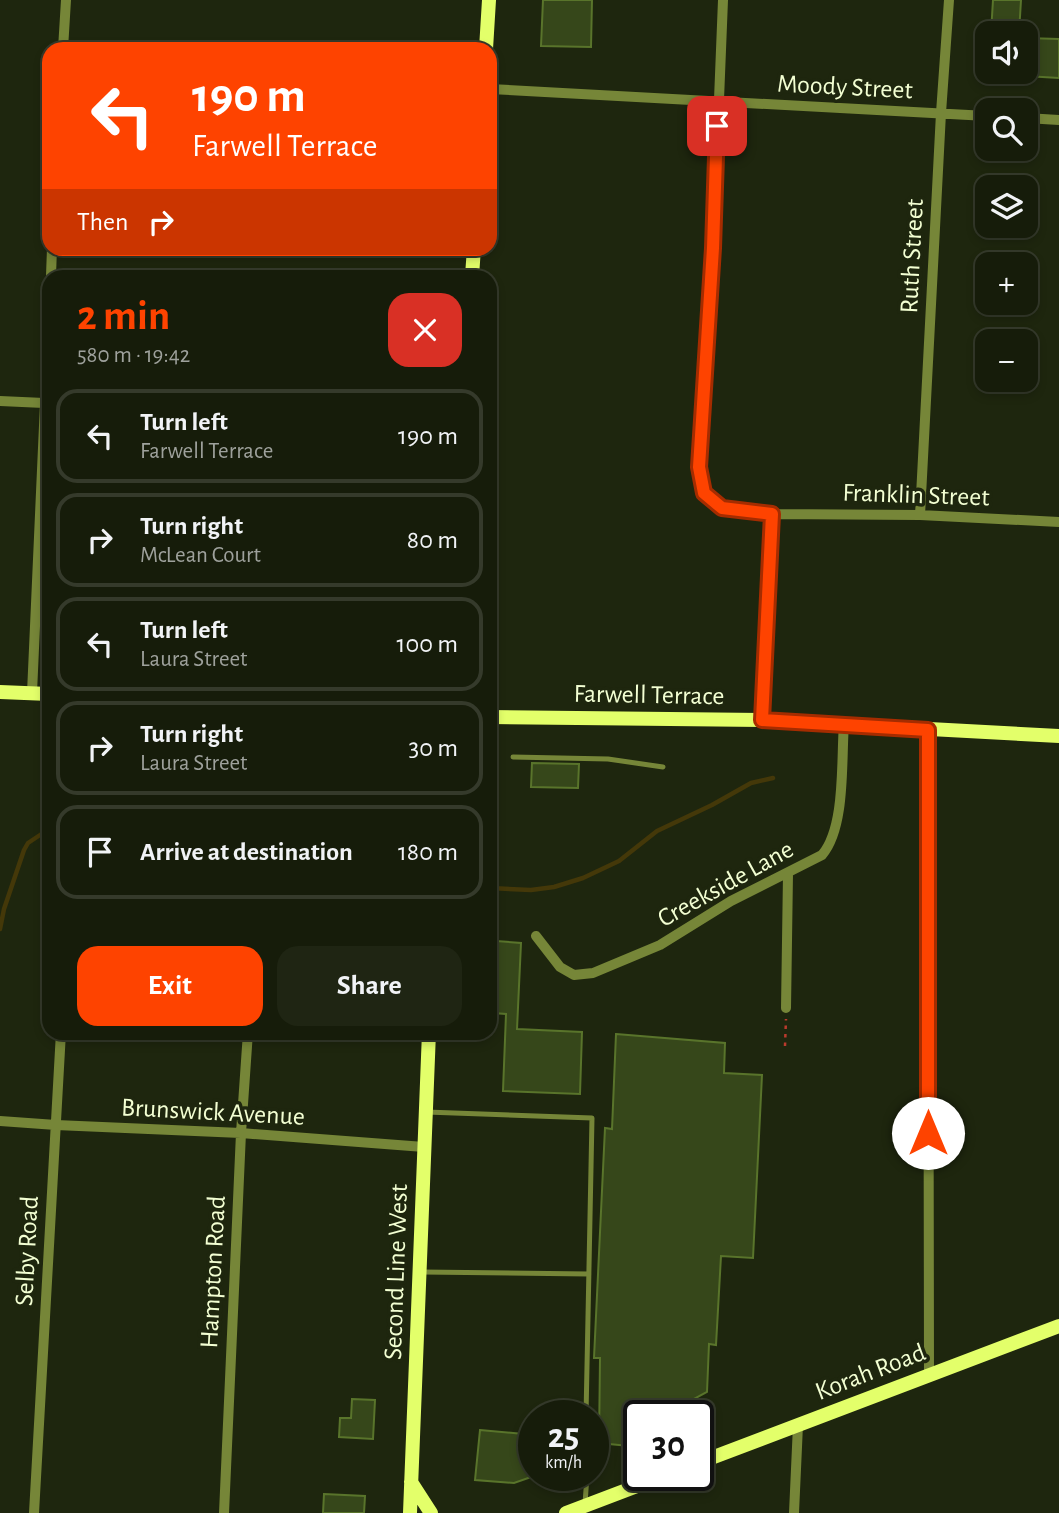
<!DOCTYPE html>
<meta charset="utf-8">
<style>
:root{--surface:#161c0a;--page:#1f2513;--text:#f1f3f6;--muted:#9ea19c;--line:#353a2b;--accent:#fe4300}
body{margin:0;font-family:"Alegreya Sans",sans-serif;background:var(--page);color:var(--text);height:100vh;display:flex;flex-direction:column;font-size:26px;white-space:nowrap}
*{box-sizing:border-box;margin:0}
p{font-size:23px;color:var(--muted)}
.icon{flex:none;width:38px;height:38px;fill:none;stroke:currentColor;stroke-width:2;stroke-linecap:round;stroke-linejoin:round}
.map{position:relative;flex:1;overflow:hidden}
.panel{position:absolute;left:42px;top:270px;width:455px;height:770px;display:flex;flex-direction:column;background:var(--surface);border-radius:21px;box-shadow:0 4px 10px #0003,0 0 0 2px var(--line)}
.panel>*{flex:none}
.top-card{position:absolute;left:42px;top:42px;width:455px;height:214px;border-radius:21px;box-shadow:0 4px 10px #0003,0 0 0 2px var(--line);background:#fe4300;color:#fff;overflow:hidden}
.controls{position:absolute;left:975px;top:21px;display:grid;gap:14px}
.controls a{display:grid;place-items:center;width:63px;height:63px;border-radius:14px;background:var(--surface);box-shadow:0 4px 10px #0003,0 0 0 2px var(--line);font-size:35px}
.speed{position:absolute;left:518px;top:1400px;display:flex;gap:14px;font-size:35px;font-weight:700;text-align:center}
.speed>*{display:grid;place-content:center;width:91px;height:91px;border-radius:50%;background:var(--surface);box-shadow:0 4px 10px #0003,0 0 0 2px var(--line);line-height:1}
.speed small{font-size:18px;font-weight:400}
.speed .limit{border:4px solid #111;border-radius:10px;background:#fff;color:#111}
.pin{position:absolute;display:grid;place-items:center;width:60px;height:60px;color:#fff;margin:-30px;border-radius:14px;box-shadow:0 4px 10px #0006}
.me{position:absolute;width:77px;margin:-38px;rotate:0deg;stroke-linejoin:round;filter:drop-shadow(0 0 5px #0008)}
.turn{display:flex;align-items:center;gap:24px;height:147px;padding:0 35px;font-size:32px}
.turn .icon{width:91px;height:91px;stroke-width:2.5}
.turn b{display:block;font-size:49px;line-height:60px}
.then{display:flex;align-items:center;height:66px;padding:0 35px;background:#0003;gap:14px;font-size:26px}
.round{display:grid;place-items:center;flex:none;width:74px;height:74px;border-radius:21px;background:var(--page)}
.overview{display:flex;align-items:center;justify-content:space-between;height:119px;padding:0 35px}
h1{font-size:42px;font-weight:700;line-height:52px;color:var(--accent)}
.action{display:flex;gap:14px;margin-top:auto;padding:14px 35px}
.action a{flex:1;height:80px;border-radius:21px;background:var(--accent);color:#fff;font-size:28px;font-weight:700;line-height:80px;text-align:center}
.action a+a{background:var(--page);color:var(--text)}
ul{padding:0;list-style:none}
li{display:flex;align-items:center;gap:21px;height:94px;margin:0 14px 10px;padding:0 21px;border:4px solid var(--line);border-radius:21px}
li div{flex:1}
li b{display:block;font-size:26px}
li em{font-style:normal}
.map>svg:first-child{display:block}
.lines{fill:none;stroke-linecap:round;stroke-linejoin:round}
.stream{stroke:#443809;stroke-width:4.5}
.building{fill:#36471a;stroke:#59742b;stroke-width:2}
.path{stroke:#ba3a2c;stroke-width:2.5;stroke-dasharray:3.5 5;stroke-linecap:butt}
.lane{stroke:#768638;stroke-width:5}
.street{stroke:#768638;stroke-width:10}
.secondary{stroke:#e3ff6a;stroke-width:14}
.route-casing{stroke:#a52c00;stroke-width:18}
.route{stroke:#fe4300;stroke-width:12}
.labels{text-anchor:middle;stroke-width:7;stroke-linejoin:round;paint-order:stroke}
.street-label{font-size:26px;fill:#f3ffd3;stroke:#1e260e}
</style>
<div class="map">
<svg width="1059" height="1513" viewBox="0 0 1059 1513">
<rect width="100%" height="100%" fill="#1e260e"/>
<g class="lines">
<path class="stream" d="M490 888 531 890 554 887 583 878 619 861 657 831 712 805 751 783 773 778
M0 929 4 909 24 850 28 843 49 829"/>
</g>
<path class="building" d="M543 0H592L591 47 541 46Z
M993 0H1021L1019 33H991Z
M1026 38 1059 39V78L1026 76Z
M532 763 579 764 578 788 531 787Z
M496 941 521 943 517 1029 582 1032 580 1094 503 1091 506 1014 493 1013Z
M616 1034 725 1043 724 1073 762 1075 753 1258 721 1256 716 1345 709 1344 707 1392 679 1407 681 1412 671 1416H639V1447L599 1443 600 1358H594L605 1128 612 1129Z
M352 1399 375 1400 373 1439 339 1437 340 1418H351Z
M480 1430 534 1435V1476L514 1483 475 1480Z
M324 1494 365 1496 364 1513H323Z"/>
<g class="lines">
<path class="path" d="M785 1046 786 1019"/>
<path class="lane" d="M513 757 608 759 663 767
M426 1112 592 1118 586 1416
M422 1272 589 1274
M585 1504 587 1475"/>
<path class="street" d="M723 0 713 249 699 467 704 493 722 508 772 514 920 515 1059 522
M63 49 66 0
M490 89 987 116
M1026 118 1059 120
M51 276 52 248
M0 401 44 403
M920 515 941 113 949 0
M32 693 49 314
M762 720 772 514
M928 730 929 1375
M536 936 560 967 574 975 593 973 660 945 731 901 822 855C846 827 841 760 844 724
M786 1008 788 874
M0 1121 56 1125 241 1133 424 1147
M34 1513 61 1032
M224 1513 241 1133 248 1032
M794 1513 798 1425"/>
<path class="secondary" d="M486 49 489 0
M472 276 474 248
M0 692 49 694
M490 717 762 720 1059 736
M698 1463 1059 1326
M411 1482 431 1513
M410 1513 429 1032
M566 1513 666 1475"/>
</g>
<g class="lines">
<defs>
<path id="route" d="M717 126 713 248 699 467 704 493 722 508 772 514 762 720 928 730V1133"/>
</defs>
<use href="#route" class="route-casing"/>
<use href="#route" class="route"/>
</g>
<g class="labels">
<g class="street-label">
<text transform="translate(845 86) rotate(3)" y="9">Moody Street</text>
<text transform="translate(911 256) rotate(-87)" y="9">Ruth Street</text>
<text transform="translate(916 494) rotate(2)" y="9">Franklin Street</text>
<text transform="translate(649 694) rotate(1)" y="9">Farwell Terrace</text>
<text transform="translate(725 883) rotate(-29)" y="9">Creekside Lane</text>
<text transform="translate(213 1111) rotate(3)" y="9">Brunswick Avenue</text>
<text transform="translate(26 1251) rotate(-87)" y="9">Selby Road</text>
<text transform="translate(212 1272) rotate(-87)" y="9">Hampton Road</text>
<text transform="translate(395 1272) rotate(-88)" y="9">Second Line West</text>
<text transform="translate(870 1371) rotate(-21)" y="9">Korah Road</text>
</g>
</g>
</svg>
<div class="controls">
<a><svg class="icon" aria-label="sound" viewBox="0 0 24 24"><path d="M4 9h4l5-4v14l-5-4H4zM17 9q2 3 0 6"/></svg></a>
<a><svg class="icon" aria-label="search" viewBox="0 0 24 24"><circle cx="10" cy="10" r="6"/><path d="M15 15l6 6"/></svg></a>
<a><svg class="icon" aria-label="layers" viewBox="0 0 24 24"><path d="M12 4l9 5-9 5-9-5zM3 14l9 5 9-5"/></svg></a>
<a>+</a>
<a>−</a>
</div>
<div class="speed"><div>25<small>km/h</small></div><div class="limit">30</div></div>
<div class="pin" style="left:717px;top:126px;background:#d93025"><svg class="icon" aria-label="arrive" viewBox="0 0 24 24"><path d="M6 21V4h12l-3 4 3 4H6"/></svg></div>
<svg class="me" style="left:928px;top:1133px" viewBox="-20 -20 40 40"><circle r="19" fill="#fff"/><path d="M0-13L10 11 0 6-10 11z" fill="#fe4300"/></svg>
<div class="top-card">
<div class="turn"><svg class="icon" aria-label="left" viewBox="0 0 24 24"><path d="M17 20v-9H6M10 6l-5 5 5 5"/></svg><div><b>190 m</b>Farwell Terrace</div></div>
<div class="then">Then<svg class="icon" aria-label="right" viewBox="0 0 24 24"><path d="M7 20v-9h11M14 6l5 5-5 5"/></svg></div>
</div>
<section class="panel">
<div class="overview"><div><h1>2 min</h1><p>580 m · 19:42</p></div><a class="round" style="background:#d93025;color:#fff"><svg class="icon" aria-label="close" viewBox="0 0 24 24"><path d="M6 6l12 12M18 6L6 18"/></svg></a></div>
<ul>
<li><svg class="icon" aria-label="left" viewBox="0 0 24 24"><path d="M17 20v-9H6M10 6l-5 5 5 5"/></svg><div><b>Turn left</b><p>Farwell Terrace</p></div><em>190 m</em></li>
<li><svg class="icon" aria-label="right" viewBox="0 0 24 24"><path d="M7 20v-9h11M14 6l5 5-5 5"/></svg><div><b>Turn right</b><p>McLean Court</p></div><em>80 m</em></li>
<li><svg class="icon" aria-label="left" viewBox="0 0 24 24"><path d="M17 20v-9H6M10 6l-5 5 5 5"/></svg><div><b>Turn left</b><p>Laura Street</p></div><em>100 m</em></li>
<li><svg class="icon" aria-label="right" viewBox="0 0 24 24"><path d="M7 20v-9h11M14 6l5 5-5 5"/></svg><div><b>Turn right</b><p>Laura Street</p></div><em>30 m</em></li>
<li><svg class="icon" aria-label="arrive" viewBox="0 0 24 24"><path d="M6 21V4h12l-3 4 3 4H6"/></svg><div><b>Arrive at destination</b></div><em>180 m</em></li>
</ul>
<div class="action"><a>Exit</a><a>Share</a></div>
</section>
</div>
